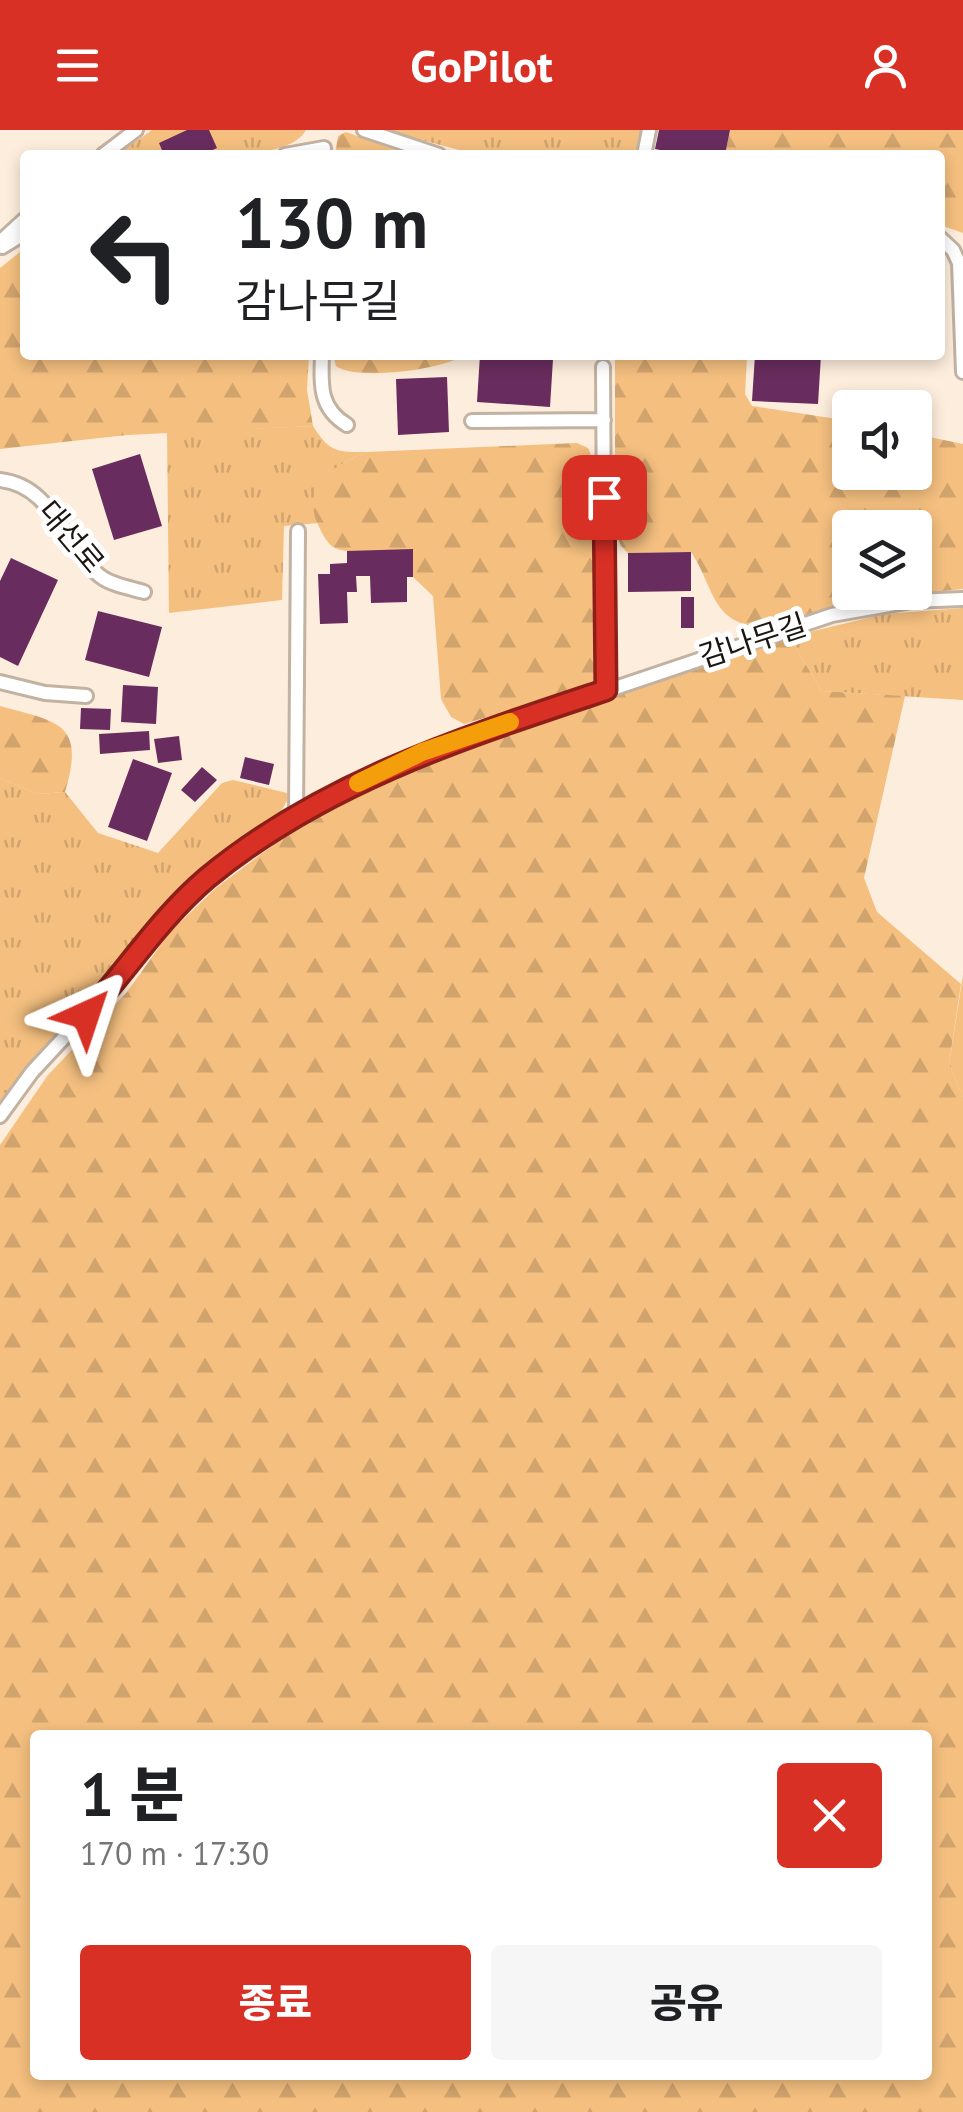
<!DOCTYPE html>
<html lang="ko">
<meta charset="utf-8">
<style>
:root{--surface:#fff;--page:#f6f6f6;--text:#202124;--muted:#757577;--accent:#d93025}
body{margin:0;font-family:"PT Sans","Noto Sans KR",sans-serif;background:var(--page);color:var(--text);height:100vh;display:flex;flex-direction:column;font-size:38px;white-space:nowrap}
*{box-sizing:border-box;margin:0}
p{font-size:32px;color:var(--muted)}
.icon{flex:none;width:55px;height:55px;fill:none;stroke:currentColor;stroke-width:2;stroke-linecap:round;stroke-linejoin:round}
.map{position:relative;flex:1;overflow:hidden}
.side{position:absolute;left:30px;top:1600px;width:902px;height:350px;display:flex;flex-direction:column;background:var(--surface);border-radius:10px;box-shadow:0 5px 15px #0003}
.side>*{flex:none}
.guide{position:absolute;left:20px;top:20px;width:925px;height:210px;border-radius:10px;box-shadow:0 5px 15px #0003;background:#fff;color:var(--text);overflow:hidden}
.buttons{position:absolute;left:832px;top:260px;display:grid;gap:20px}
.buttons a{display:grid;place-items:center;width:100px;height:100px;border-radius:10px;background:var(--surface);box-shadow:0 5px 15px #0003;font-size:50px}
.pin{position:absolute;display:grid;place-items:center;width:85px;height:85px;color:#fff;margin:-42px;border-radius:20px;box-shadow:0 5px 15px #0006}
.me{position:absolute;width:110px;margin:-55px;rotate:42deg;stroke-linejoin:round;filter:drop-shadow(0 0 8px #0008)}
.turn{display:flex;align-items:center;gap:35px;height:210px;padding:0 50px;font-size:45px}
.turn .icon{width:130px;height:130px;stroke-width:2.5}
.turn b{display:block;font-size:70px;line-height:85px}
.round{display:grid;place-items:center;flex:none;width:105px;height:105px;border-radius:10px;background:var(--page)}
.overview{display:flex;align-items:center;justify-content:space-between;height:170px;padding:0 50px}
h1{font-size:60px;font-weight:800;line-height:75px}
.button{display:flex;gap:20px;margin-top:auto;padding:20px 50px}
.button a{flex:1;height:115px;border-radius:10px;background:var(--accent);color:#fff;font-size:40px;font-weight:800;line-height:115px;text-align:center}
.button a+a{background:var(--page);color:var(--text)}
header{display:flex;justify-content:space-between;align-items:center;height:130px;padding:0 50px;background:var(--accent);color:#fff;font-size:45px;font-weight:800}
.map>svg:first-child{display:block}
.grass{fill:url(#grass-tufts)}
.forest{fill:url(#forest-firs);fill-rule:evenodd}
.building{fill:#692c5e}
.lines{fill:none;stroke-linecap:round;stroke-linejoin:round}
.lane-casing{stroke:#c1b2a2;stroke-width:18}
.lane{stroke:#fff;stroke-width:12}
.route-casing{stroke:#8d1f18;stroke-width:25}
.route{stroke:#d93025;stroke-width:18}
.slow{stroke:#f59e0b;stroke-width:18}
.labels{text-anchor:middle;stroke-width:10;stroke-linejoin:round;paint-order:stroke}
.street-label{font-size:30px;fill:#1b1610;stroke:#fff}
</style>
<header><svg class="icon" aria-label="menu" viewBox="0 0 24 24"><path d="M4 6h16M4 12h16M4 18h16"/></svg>GoPilot<svg class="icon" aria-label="person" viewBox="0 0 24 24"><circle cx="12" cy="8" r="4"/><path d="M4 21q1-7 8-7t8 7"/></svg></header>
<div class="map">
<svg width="963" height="1982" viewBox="0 0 963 1982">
<defs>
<pattern id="grass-tufts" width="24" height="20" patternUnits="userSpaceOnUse" patternTransform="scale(2.5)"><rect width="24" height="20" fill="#f4bf7f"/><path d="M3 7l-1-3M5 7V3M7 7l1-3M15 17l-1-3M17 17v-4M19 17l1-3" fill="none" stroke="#d1a36d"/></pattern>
<pattern id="forest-firs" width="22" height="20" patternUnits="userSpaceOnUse" patternTransform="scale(2.5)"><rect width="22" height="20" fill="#f4bf7f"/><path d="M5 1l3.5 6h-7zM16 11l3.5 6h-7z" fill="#d1a36d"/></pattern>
</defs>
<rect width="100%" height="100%" fill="#fdeddc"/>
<path class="grass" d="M152 0H306C287 37 156 25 117 25Z
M384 0H641L636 25H478Z
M313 296C330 323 337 322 367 322 336 334 303 355 318 393L284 396 282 470 169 483 167 302Z
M963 478V570L822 561 789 507 884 484Z
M0 648 38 664 65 662 98 703 158 723 222 653 233 650 287 663V671L281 681 203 741 152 789 108 849 65 894 0 974Z
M963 845V967L949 934Z"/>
<path class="forest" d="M730 0H963V103L940 95V25H725Z
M346 2 409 25H335L338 6Z
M25 118V225H309L307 260 313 296 127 305 0 319V138Z
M333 225H464C444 240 355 251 336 236Z
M615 225 747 227 745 264 752 276 850 291V342H915V304L963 314V459L876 468 760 497C711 493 714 456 691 422L628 423 621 416 615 401ZM850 398H915V462H850Z
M577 313 588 318 597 339 599 548 594 555 464 594 451 587 441 569 433 466 413 447V420C394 420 348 426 333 417 325 411 320 399 316 390 303 353 339 333 367 322Z
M789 507 822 561 905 566 864 748 877 782 961 854 949 934 963 967V1982H0V1015L48 945 127 862 170 802 216 758 288 704 337 674 427 630ZM35 1605H928V1945H35Z
M0 576C58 592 86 592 65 662L38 664 0 648Z"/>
<path class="building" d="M187 0H209L217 18 202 25H164L159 13Z
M659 0H730L725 25H686L655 19Z
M480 225 553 229 550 277 477 272Z
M755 225H821L818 274 752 271Z
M447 247 449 302 398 305 396 249Z
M837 271 863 272V278H850V287L837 286Z
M140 324 162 396 114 410 92 339Z
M413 419V447H407V472L371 473 370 446H356L357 462H347L348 493 320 494 318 444H330V434L347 433V421Z
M691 422V461L628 462V423Z
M11 428 58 450 18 536 0 527V451Z
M681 467H694V498H681Z
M98 481 162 497 149 547 85 530Z
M123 555 158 557 156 594 121 592Z
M81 578 111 579 110 600 80 599Z
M149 601 150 620 100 624 99 604Z
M179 606 182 630 158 633 154 609Z
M245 627 274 634 269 655 240 648Z
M133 629 172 643 147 711 108 697Z
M202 637 217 650 195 672 181 660Z"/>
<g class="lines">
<defs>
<path id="lane" d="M364 0 439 25
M103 25 136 0
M285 25 324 18
M644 25 649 0
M940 108 953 120 959 133 963 242
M0 112 25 89
M2 117 25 103
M322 225C321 255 319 278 347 295
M603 237 605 560
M472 291 604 290
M0 350C55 356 62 417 100 446 111 455 131 458 144 462
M0 552 45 563 86 566
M296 685 298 401
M0 986 32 942 112 856 159 796 206 749 296 685 422 623 832 485 912 471 963 469"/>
</defs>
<use href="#lane" class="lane-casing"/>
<use href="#lane" class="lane"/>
</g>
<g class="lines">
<defs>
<path id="route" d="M86 885C127 840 160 788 207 748 323 652 465 607 606 560L604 367"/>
</defs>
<use href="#route" class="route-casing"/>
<use href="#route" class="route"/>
<path class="slow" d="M358 653 422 622 510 592"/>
</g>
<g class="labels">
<g class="street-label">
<text transform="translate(71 407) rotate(50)" y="10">대선로</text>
<text transform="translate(753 511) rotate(-18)" y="10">감나무길</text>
</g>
</g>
</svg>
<div class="buttons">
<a><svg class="icon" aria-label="sound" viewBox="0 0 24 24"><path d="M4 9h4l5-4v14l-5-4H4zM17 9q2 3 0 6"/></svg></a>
<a><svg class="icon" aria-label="layers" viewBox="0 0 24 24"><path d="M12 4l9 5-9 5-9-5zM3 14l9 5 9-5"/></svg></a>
</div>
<div class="pin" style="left:604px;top:367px;background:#d93025"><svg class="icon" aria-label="arrive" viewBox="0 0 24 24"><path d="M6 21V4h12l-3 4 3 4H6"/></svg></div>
<svg class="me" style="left:86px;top:885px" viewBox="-20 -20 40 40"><path d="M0-17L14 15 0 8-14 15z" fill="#d93025" stroke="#fff" stroke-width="4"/></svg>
<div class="guide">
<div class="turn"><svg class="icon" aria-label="left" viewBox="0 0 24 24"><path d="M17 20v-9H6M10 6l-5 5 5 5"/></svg><div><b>130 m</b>감나무길</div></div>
</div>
<section class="side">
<div class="overview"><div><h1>1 분</h1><p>170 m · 17:30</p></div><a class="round" style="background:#d93025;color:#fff"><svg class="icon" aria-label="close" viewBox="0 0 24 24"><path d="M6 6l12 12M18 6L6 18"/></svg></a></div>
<div class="button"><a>종료</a><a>공유</a></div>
</section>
</div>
